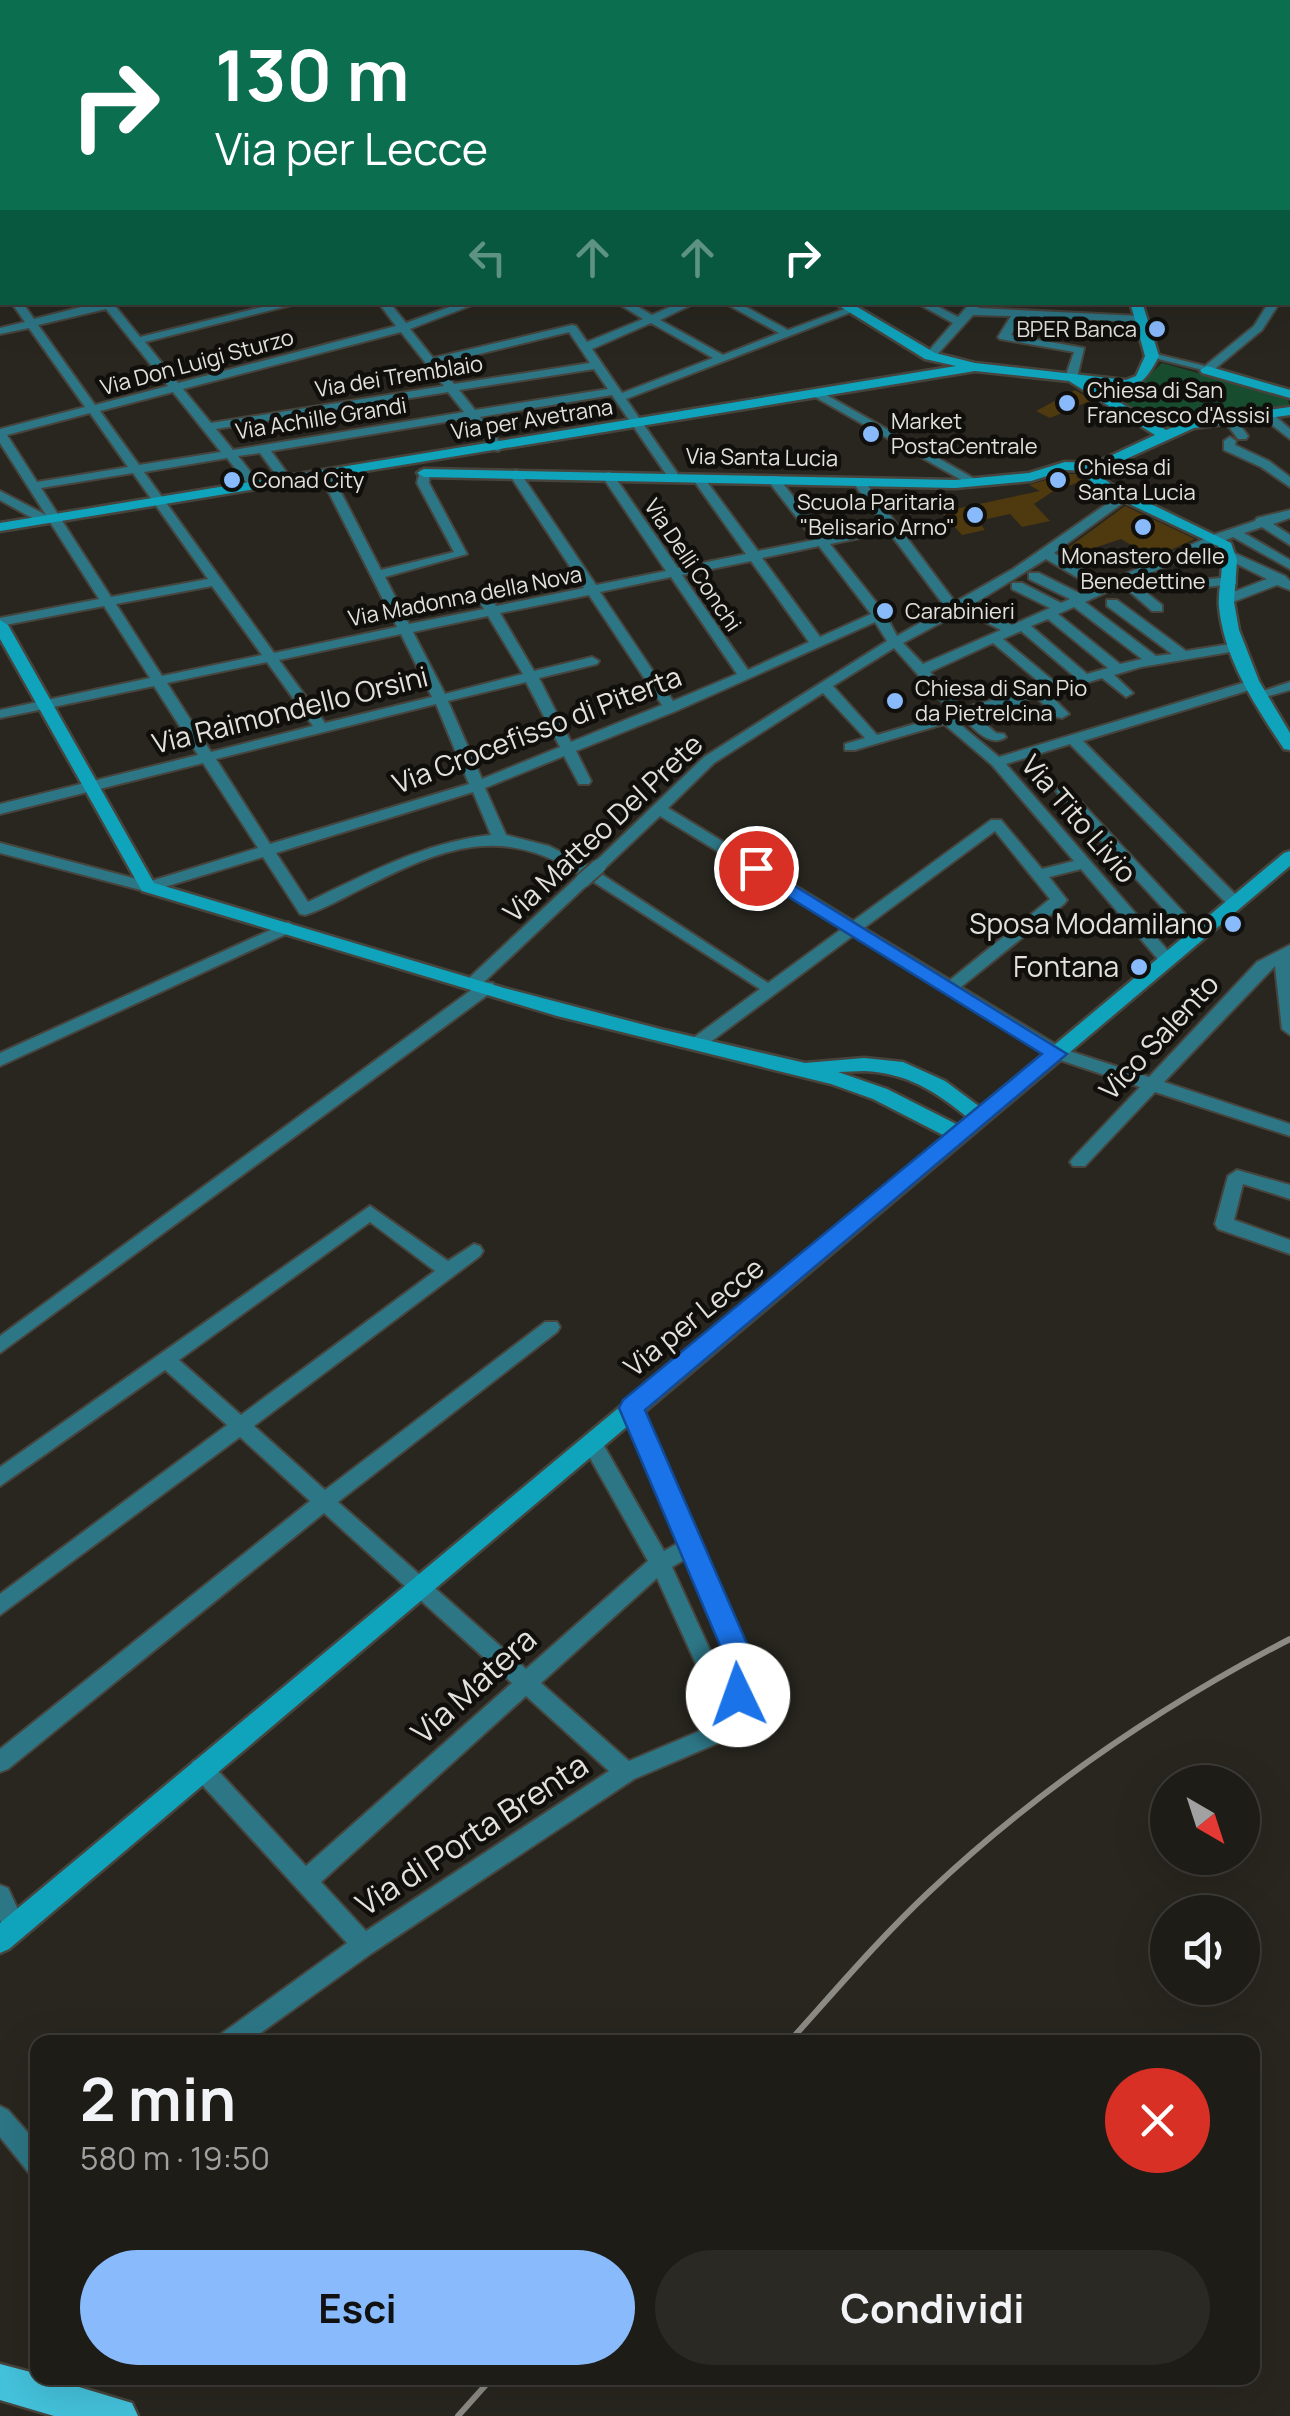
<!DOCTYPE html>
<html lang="it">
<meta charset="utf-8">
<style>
:root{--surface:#1e1c17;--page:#2b2924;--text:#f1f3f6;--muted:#a1a1a1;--line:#3c3a36;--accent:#89bafc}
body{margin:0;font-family:Manrope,sans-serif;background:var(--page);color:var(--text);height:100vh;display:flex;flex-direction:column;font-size:38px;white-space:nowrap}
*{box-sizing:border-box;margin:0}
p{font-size:32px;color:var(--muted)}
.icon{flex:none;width:55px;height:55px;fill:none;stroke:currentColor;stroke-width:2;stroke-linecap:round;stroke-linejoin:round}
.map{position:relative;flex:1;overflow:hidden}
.drawer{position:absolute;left:30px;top:2035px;width:1230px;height:350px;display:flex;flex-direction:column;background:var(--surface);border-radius:20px;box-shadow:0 10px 40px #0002,0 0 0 2px var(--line)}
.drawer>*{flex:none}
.guide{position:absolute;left:0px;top:0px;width:1290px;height:305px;box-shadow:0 10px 40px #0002,0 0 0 2px var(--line);background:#0b6e4f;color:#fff;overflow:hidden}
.needle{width:65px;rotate:141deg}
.buttons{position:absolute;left:1150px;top:1765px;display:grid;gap:20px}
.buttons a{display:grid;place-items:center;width:110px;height:110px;border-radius:50%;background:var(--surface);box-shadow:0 10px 40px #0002,0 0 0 2px var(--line);font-size:50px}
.pin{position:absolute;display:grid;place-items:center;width:85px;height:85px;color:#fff;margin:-42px;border:5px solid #fff;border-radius:50%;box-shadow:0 2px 10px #0007}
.me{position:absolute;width:110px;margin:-55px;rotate:357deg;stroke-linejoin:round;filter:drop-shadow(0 0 8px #0008)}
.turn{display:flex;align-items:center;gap:35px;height:210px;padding:0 50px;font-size:45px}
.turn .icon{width:130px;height:130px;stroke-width:2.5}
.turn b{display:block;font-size:70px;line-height:85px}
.lanes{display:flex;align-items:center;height:95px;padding:0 50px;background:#0003;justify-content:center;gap:50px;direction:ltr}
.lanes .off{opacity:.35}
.round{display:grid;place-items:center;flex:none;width:105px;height:105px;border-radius:52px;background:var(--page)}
.summary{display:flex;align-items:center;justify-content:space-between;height:170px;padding:0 50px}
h1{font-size:60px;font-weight:700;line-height:75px}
.action{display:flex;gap:20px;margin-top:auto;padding:20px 50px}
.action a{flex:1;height:115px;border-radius:60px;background:var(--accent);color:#111;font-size:40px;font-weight:700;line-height:115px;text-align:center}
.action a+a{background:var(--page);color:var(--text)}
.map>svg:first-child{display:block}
.green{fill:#174c2f}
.building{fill:#4f390f}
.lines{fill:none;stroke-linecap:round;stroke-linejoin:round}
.street-casing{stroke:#46443d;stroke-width:4}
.secondary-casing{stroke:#46443d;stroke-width:5}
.primary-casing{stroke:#46443d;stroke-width:5}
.street{fill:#2d7686;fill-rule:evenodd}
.secondary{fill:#10a3bc;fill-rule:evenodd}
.primary{fill:#44c2dc;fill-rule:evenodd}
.rail{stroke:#8c8a84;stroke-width:6}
.street-bridge-casing{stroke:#46443d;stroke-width:18;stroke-linecap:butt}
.street-bridge{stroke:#2d7686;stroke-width:14}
.route{fill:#1a73e8;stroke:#114b97;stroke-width:2.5}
.poi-dot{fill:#89bafc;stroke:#100f0c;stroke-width:4}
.labels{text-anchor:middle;stroke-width:9;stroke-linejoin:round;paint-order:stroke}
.far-poi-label{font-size:22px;fill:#e2e1dc;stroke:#100f0c;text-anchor:start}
.far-street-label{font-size:22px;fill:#e2e1dc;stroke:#100f0c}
.street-label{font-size:28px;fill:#e2e1dc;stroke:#100f0c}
.poi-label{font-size:28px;fill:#e2e1dc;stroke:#100f0c;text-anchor:end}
.near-street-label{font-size:32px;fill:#e2e1dc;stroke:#100f0c}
</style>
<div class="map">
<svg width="1290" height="2416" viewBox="0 0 1290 2416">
<rect width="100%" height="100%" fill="#28261f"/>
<path class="green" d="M1162 363 1287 398 1290 407 1233 412 1162 429 1089 386H1138Z"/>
<path class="building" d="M1075 390 1092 400 1050 418 1036 411Z
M1066 474H1081L1076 477 1083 481 1055 490 1034 504 1050 521 1022 527 1010 514 978 521 985 530 962 535 941 512 1040 491 1029 485Z
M1125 506 1195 539 1153 558 1121 539 1073 555 1065 550Z"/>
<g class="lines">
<defs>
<path id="street" d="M442 0H454L455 2H444Z
M525 0H538L539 2H528Z
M730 0H743L744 2H733Z
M802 0H814L815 2H804Z
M1290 15V23L1288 24V16Z
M1288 61 1290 62V68L1288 67Z
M1288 95H1290V101H1288Z
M2 114V120L0 121V115Z
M1288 116 1290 117V123L1288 122Z
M1288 139H1290V145H1288Z
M2 148V154L0 155V149Z
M1288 161H1290V167H1288Z
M0 162 2 163V169H0Z
M1288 182H1290V189L1288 188Z
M1288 211H1290V218L1288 217Z
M1288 256H1290V262H1288Z
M0 277H2V287H0Z
M11 302H22L34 319 101 302H122L116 307 140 337 282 302H303L145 342 178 383 396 326 378 302H389L406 323 463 302H480L410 329 433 358 572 325 576 326 587 342 643 319 616 302H630L652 315 681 302H697L660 320 723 355 779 333 723 302H737L788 330 847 308 857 310 626 399 680 477 674 481 670 480 612 395 480 417 504 447 498 451 494 450 469 418 271 451 292 480 286 484 282 483 260 453 238 456 261 485 255 489 251 488 227 458 144 472 274 653 397 627 320 475 326 471 332 475 381 570 454 552 417 483 420 470 430 473 429 483 467 554 385 577 409 624 484 609 476 596 483 592 488 593 496 606 584 588 509 474 515 470 519 471 596 585 666 571 602 476 608 472 612 473 678 568 746 554 692 478 694 475H702L758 551 814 540 769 482V476H777L825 537 884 525 852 481 862 478 955 602 1013 569 1121 494 1131 497 1054 553 1105 583 1213 535 1255 521 1257 518 1290 510V518L1273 524 1290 535V545L1262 527 1244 533 1290 560V569L1233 537 1132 581 1162 605V611H1152L1122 585 1085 602 1156 656 1172 654 1107 606V600H1117L1186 651 1237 643 1244 647 1242 650 1141 667 1114 675 1133 693 1126 697 1102 678 1049 694 1069 714 1062 718 1057 717 1036 697 1022 701 1034 716 1032 719H1022L1010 705 975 715 996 733 1004 734 1006 737C990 748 976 730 963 719L956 721 999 757 1246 682H1256V688L1083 741 1240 899 1243 903 1240 907H1230L1070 744 1006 764 1176 960 1168 965 1162 964 1081 869 1049 877 1067 900 1064 904 961 987 1063 1049 1149 1077 1257 962 1290 945V1035L1282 1029 1275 966 1164 1082 1290 1124V1136L1155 1092 1085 1166H1073L1070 1162 1073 1158 1140 1087 1051 1057 854 935 705 1046H693L691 1042 693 1038 760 989 589 879 587 885 484 982 493 983 495 987 493 991 0 1353V1336L474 988 468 987 466 983 468 979 577 877H584C500 822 443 848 361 889 343 898 324 909 305 915L300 914 263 857 148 892 0 853V843L148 882 258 848 203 763 0 814V804L198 755 154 686 0 718V710L150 678 104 606 0 626V618L99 599 50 522 41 523 0 500V491L46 515 0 443V429L85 407 29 328 0 334V328L25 322ZM106 309 168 386 95 405 38 325ZM651 323 713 358 622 393 592 349ZM401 332 444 386 211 423 183 389ZM569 332 590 363 454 384 438 364ZM594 369 608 389 475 410 459 390ZM173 392 221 452 139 465 100 411ZM448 392 464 412 233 450 216 429ZM90 413 128 467 37 482 7 435ZM133 473 208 579 111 597 41 488ZM889 532 946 608 897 636 884 612 830 544ZM819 546 871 614 820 637 762 558ZM1046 559 1095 588 1081 594 1039 573H1029V579L1070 599 1061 603 1022 583H1012V589L1050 608 1012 625 989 613H979V619L1001 630 923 664 903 643 959 613ZM751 561 809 642 748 670 682 575ZM671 577 737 674 673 701 600 592ZM212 586 262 655 162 676 116 604ZM589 595 662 705 571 742 539 678 597 664 599 661 592 657 534 671 500 613ZM1074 607 1142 659 1120 664 1058 614ZM488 616 523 674 445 694 413 632ZM1048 619 1108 668 1087 674 1031 626ZM875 622 887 641 704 757 594 863 593 868 549 846 506 835 485 788 564 756 579 784H589L591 781 576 751 676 711ZM1021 631 1075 677 1056 683 1003 639ZM401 634 432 697 325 723 279 660ZM993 643 1044 686 963 708 930 672ZM894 648 952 713 877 735 833 686ZM267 662 313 726 211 752 167 683ZM526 682 560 747 482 779 448 701ZM823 693 865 738 845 744V750H855L944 724 992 765 1074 861 1042 869 1001 820H991L853 921 668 808 714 763ZM436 704 469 784 270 844 216 759ZM473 792 491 835C424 842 367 874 308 902L276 853ZM660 816 843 928 768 983 595 870 604 869ZM995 831 1050 899 950 980 864 928Z
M915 302H929L958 317 971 302H980L978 308 1140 316 1146 319 1140 322 1022 317 1011 335 1084 348 1077 378 1071 381 1065 378 1074 352 1000 339 998 337 1011 316 973 315 934 358H926V354L953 323Z
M1269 302H1280L1262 330 1211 372 1146 356 1152 353 1205 366 1254 326Z
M815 393H823L982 483 972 486 815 397Z
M1259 409H1267L1290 429V439L1259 415Z
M1223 413H1231L1248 436 1246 439H1238L1221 416Z
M1230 437 1236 441 1235 445 1269 461 1290 477V487L1261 467 1224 450V441Z
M1232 552 1285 576 1290 581V590L1277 585 1233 602H1223V596L1267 579 1227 559 1226 556Z
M1231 577 1236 578V584L1164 591 1157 587 1164 583Z
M1290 682V690L1258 699 1251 695Z
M1063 786 1068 788 1202 932 1205 936 1202 940H1192L1058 794 1056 791Z
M288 922 296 927 293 931 0 1066V1053Z
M1237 1170 1290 1185V1199L1243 1184 1234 1220 1290 1240V1254L1218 1229 1215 1224 1228 1176Z
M370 1206 448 1261 474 1244 480 1246 483 1251 480 1256 254 1426 325 1490 545 1322H557L560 1327 557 1332 338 1502 526 1669 648 1561 585 1449 582 1443 585 1437 592 1435 599 1437 664 1551 680 1542 623 1407 625 1402 632 1399 639 1402 754 1669 747 1695 750 1724 746 1731 634 1779 372 1953 248 2042H217L221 2034 347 1943 193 1775 190 1768 193 1761 201 1758 209 1761 306 1866 512 1683 324 1513 8 1769 0 1772V1749L310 1501 240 1437 0 1615V1594L227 1425 165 1370 0 1486V1467ZM370 1222 435 1271 241 1415 179 1360ZM687 1558 734 1669 731 1679 720 1672 672 1567ZM657 1578 706 1686 727 1700 728 1719 629 1761 541 1683ZM526 1696 609 1771 366 1931 321 1882Z
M0 1885 8 1888 26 1927 23 1935 15 1938 7 1935 0 1920Z
M0 2106 8 2110 38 2144V2176L29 2173 0 2137Z"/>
<path id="secondary" d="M425 0H438L439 2H427Z
M939 0H949V2H939Z
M833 302H849L935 353 975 363 1126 380 1136 376 1145 356 1130 302H1142L1159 356C1138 397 1128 388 1087 383L1166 430 1191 420 1290 407V415L1194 428 1104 469V479L1114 486 1231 543 1237 560 1234 602 1239 630 1259 681 1290 733V750L1284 749C1256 707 1224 659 1219 607 1217 586 1227 567 1218 546L1104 492 1090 480V471L1066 470 1031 481 955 488 424 477 417 473 424 469 955 480 1029 473 1065 462 1095 463 1155 435 1069 381 975 371 0 531V523L956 366 925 359Z
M1207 366 1290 390V398L1202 373 1200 370Z
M0 620 8 625 154 883 504 988 660 1029 805 1063 864 1058 903 1062 945 1081 980 1107 1284 853 1290 851V866L9 1949 0 1953V1923L945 1136 873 1099 831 1084 557 1016 142 891 0 639ZM864 1071C907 1073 935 1091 967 1117L958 1125 887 1089 838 1072Z"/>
<path id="primary" d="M0 2364 38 2374V2378H49L132 2403 138 2416H54L0 2400Z"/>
</defs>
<use href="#street" class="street-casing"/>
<use href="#secondary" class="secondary-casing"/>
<use href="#primary" class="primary-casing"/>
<use href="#street" class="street"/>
<use href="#secondary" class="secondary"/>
<use href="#primary" class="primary"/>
<path class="rail" d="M789 2042C835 1991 879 1939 929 1892 1037 1790 1159 1707 1290 1639
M458 2416 492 2378"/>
<defs>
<path id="street-bridge" d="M582 881 599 866"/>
</defs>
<use href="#street-bridge" class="street-bridge-casing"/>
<use href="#street-bridge" class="street-bridge"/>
</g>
<path class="route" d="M756 862 1067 1054 645 1410 758 1669 747 1704 738 1707 728 1704 724 1695 730 1669 619 1408 623 1400 1042 1054 750 873 747 868Z"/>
<g class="poi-dot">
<circle cx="1157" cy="329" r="10"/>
<circle cx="1067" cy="403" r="10"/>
<circle cx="871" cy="434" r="10"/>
<circle cx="232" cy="480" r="10"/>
<circle cx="1058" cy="480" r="10"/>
<circle cx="975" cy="515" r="10"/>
<circle cx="1143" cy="527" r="10"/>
<circle cx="885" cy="611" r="10"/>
<circle cx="895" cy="701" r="10"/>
<circle cx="1233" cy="924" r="10"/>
<circle cx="1139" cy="967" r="10"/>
</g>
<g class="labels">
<g class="far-poi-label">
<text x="1137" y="337" text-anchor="end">BPER Banca</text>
<text x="1087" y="398">Chiesa di San<tspan x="1087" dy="25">Francesco d'Assisi</tspan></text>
<text x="891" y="429">Market<tspan x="891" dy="25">PostaCentrale</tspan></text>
<text x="1078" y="475">Chiesa di<tspan x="1078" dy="25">Santa Lucia</tspan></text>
<text x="252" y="488">Conad City</text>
<text x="955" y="510" text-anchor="end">Scuola Paritaria<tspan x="955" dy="25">"Belisario Arno"</tspan></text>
<text x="1143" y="564" text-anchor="middle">Monastero delle<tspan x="1143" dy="25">Benedettine</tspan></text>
<text x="905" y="619">Carabinieri</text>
<text x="915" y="696">Chiesa di San Pio<tspan x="915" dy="25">da Pietrelcina</tspan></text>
</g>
<g class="far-street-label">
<text transform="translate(197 362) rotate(-15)" y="8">Via Don Luigi Sturzo</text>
<text transform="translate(399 376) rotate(-9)" y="8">Via dei Tremblaio</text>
<text transform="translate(321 418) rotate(-9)" y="8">Via Achille Grandi</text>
<text transform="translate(532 419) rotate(-9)" y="8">Via per Avetrana</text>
<text transform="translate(762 457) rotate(1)" y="8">Via Santa Lucia</text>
<text transform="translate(693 565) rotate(56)" y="8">Via Delli Conchi</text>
<text transform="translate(465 596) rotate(-11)" y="8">Via Madonna della Nova</text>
</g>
<g class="street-label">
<text transform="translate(290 710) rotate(-14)" y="10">Via Raimondello Orsini</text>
<text transform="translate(537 730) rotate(-21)" y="10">Via Crocefisso di Piterta</text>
<text transform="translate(1079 819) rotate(49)" y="10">Via Tito Livio</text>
<text transform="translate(603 828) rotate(-43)" y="10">Via Matteo Del Prete</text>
<text transform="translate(1159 1037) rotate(-47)" y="10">Vico Salento</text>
<text transform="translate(694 1317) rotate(-39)" y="10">Via per Lecce</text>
</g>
<g class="poi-label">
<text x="1213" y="934">Sposa Modamilano</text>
<text x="1119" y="977">Fontana</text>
</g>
<g class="near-street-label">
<text transform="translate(474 1686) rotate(-42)" y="11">Via Matera</text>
<text transform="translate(472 1835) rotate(-33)" y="11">Via di Porta Brenta</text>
</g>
</g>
</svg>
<div class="buttons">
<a><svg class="needle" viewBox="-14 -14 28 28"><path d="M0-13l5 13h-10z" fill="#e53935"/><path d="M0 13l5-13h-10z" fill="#a1a1a1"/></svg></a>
<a><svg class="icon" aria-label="sound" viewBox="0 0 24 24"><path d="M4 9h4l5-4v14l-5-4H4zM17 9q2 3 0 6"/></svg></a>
</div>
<div class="pin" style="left:756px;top:868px;background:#d93025"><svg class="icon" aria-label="arrive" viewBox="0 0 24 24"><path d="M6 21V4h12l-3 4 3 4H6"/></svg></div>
<svg class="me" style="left:738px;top:1695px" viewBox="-20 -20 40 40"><circle r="19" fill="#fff"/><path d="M0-13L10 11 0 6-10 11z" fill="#1a73e8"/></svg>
<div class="guide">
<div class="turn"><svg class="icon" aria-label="right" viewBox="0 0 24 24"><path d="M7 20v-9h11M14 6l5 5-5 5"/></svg><div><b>130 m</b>Via per Lecce</div></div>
<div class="lanes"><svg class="icon off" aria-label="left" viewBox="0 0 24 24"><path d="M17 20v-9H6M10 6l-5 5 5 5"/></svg><svg class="icon off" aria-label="ahead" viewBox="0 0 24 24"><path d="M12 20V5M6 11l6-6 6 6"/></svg><svg class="icon off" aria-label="ahead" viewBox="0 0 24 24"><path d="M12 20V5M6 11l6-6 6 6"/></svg><svg class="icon" aria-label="right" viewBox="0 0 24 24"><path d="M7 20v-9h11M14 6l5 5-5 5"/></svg></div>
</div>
<section class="drawer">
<div class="summary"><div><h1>2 min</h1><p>580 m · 19:50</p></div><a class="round" style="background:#d93025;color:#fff"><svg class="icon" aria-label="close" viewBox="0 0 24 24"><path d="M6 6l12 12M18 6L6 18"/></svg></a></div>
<div class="action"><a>Esci</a><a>Condividi</a></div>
</section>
</div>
